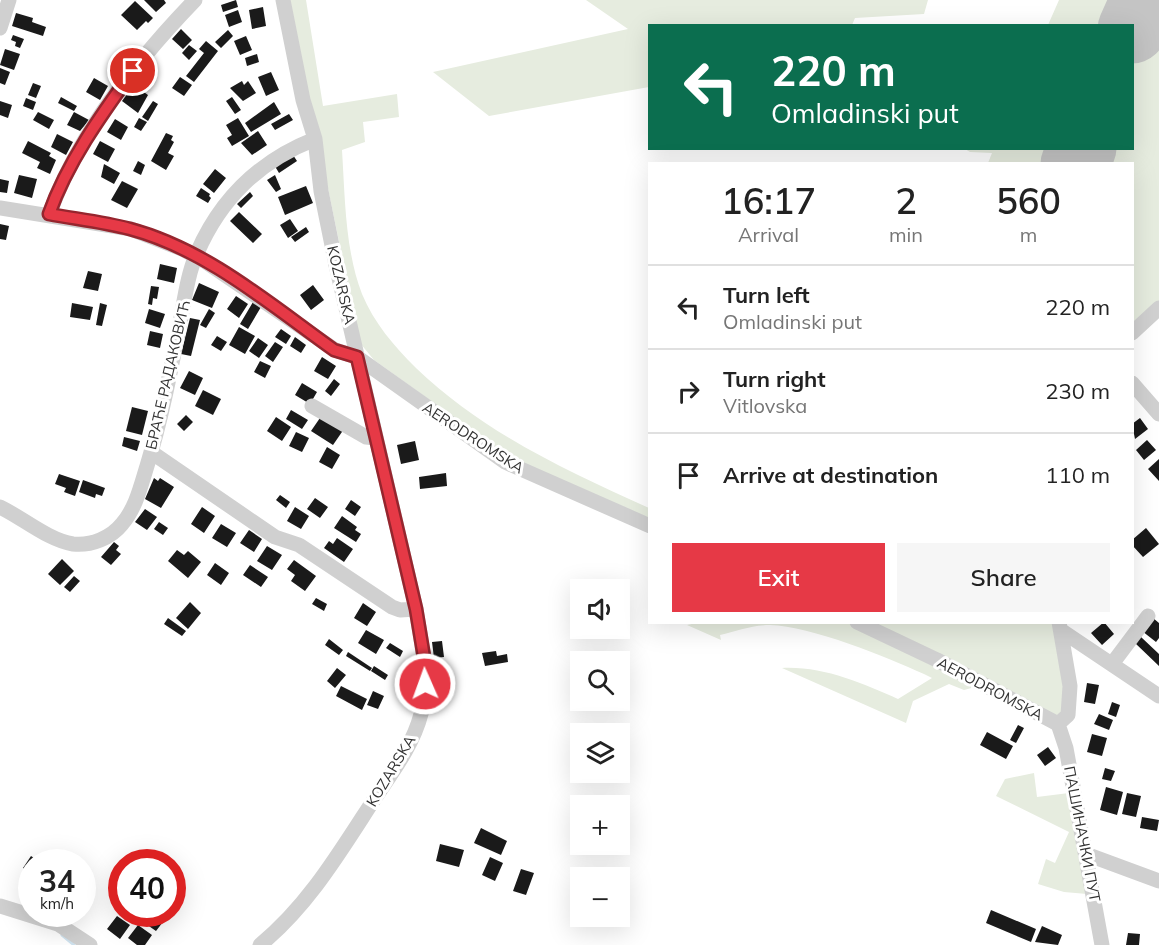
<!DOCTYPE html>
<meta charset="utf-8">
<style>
:root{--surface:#fff;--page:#f6f6f6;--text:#222;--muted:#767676;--line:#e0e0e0;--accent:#e63946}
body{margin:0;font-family:Mulish,sans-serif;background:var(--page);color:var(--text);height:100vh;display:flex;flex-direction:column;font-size:22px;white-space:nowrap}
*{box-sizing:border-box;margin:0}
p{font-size:20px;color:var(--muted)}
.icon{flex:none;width:33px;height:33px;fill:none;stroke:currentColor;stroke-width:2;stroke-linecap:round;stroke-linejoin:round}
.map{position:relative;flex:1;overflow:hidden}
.panel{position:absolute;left:648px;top:162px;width:486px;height:462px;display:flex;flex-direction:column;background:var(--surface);border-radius:0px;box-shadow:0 6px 24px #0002}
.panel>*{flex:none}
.banner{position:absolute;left:648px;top:24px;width:486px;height:126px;border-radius:0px;box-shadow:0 6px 24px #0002;background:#0b6e4f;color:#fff;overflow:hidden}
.fabs{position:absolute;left:570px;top:579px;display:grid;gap:12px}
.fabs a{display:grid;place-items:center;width:60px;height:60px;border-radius:0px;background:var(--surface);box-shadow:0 6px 24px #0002;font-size:30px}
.speed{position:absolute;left:18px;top:849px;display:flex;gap:12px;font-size:30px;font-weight:700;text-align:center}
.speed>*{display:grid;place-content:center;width:78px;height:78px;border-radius:50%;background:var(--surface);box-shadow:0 6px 24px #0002;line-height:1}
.speed small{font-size:15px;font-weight:400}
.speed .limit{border:9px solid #d22;background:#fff;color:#111}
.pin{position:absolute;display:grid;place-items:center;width:51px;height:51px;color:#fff;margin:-26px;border:3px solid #fff;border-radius:50%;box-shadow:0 2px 6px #0007}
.me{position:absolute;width:66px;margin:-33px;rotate:358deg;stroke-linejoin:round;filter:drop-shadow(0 0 4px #0008)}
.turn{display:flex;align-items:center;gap:21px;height:126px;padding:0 24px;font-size:27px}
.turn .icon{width:78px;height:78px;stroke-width:2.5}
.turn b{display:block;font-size:42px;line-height:51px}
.eta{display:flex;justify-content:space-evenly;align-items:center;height:102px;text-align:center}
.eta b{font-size:36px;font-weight:600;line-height:42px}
.cta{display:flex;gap:12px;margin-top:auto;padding:12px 24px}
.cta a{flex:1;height:69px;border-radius:0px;background:var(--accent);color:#fff;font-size:24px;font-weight:600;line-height:69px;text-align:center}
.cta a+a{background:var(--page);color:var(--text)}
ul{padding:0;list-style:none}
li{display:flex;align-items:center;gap:18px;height:84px;padding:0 24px;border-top:2px solid var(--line)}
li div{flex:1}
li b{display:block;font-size:22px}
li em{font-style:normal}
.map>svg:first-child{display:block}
.green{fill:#e6ecdf}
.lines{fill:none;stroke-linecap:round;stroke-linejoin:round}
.stream{stroke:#cfe2ee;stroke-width:3}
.runway{stroke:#c4c4c4;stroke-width:69}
.building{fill:#1a1a1a}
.minor{stroke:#d0d0d0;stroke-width:15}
.route-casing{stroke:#96252e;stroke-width:15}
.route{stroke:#e63946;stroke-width:10}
.labels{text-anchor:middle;stroke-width:6;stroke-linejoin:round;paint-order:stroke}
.street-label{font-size:15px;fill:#333;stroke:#fff}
</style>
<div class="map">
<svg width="1159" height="945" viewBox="0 0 1159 945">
<rect width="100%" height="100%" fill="#fff"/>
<path class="green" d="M289 0H306L323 106 397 94 399 117 363 122 365 142 342 150C345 197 345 250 362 294 374 323 394 346 416 368 484 433 565 470 649 508V518L549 476 498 449 374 360 360 343Z
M586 0H928L924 14 855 18 852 25 650 26 649 87 489 116 433 72 628 29Z
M1059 0H1159V303L1133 328 1132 164 988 163 992 153 970 152 965 149 1132 148V26L1048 25Z
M701 622 849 623 979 686 964 690 949 684 913 701 906 723 782 668C823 666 862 683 898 699L932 678 924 674C886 657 811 626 770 625 753 625 736 631 720 635L721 640 687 625Z
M869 623H1055L1066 680 1061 718Z
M1034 773 1037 797 1069 793 1087 894 1064 892 1038 884 1046 859 1055 863 1069 832 996 796 1005 779Z"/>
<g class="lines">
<path class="stream" d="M62 935 74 945"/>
<path class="runway" d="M1132 29 1145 0
M1075 164 1082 148"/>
</g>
<path class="building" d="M144 0H164L166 3 156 12Z
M236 0 238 7 223 12 221 5Z
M135 1 153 18 148 23 146 21 137 30 121 15Z
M263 7 266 26 252 29 249 10Z
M238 10 242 22 229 27 225 15Z
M16 13 33 18 32 22 46 27 43 36 12 26Z
M181 29 192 40 183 49 172 39Z
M228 30 233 36 221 48 215 42Z
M13 35 24 39 20 48 15 46 16 42 11 40Z
M246 36 252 50 240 55 234 41Z
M206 41 218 51 194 82 186 76 204 53 199 49Z
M189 45 197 51 189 60 182 53Z
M5 49 20 54 14 70 0 65Z
M257 54 259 62 247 66 245 58Z
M0 68 10 72 5 85 0 83Z
M271 72 279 90 266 96 258 77Z
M180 77 192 85 184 96 172 88Z
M94 78 108 86 100 100 86 92Z
M242 81 244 85 248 81 256 93 243 101 230 88Z
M33 83 41 86 36 98 28 95Z
M134 85 148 95 138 113 122 101Z
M61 97 77 106 74 111 58 103Z
M232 97 241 110 235 114 226 101Z
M26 98 36 102 33 110 23 106Z
M0 101 12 105 8 118 0 115Z
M153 101 158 104 148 121 142 117Z
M274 102 281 114 251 132 245 123Z
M38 112 54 120 49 129 33 120Z
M74 112 89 120 80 131 67 125Z
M289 114 293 120 275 130 271 124Z
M139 118 147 122 141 131 134 127Z
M238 118 249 136 232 146 227 138 232 135 226 125Z
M115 119 128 127 121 140 107 132Z
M258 131 267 145 252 155 241 143Z
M166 133 173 136 171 140 174 142 168 153 174 156 166 170 151 161Z
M57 134 73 142 66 155 51 147Z
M28 141 51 153 49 156 56 160 50 174 37 168 40 162 22 153Z
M100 141 115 149 108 162 93 154Z
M291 152 297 161 279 173 273 163Z
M138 161 145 165 141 175 133 171Z
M104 164 120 173 114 184 101 177Z
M215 169 226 178 214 193 203 184Z
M19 175 37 179 32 198 14 193Z
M275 175 281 189 276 192 267 180Z
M0 179 9 181 7 193 0 192Z
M122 181 138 189 127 208 111 200Z
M306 186 313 203 285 215 278 197Z
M201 188 210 194 209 196 211 198 208 203 196 196Z
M250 192 253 196 241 208 237 204Z
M239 212 262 234 253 243 230 221Z
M290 219 298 231 288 238 280 225Z
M0 224 9 226 6 240 0 239Z
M306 227 309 232 295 242 291 237Z
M160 264 177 268 174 283 157 279Z
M88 271 102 274 98 291 83 288Z
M199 283 219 292 212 308 192 300Z
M313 285 324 300 311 310 300 295Z
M151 286 159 287 157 299 153 298 152 305 148 304Z
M236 296 248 304 239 318 227 309Z
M253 302 261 307 248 329 240 324Z
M72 303 93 307 90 320 70 317Z
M100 303 107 305 102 326 96 325Z
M149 309 165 314 160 328 145 323Z
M209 309 215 313 206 328 200 325Z
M190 318 200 320 191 356 181 354Z
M239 327 255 336 245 354 229 345Z
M281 329 291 336 286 344 275 337Z
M150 331 163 334 160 348 147 345Z
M217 336 227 342 221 351 211 345Z
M295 337 306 345 301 353 290 346Z
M258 338 268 345 259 358 249 351Z
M275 342 283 347 273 362 265 356Z
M322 357 336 366 328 379 314 371Z
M260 361 271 366 265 378 254 372Z
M189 371 203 378 195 395 180 388Z
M334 379 340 384 331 396 325 391Z
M302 383 317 392 310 404 295 395Z
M203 390 221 399 213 415 195 406Z
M132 407 148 411 142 435 126 431Z
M291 410 308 420 302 429 286 419Z
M186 415 193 422 184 431 177 424Z
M322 415 344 429 333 445 311 431Z
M276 417 291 427 282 441 267 431Z
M1140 418 1148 429 1135 439 1132 424Z
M296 432 309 438 302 452 289 446Z
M124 437 140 441 137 451 122 446Z
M1147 440 1156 450 1144 460 1136 450Z
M415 441 419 460 401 464 397 445Z
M327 447 340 455 332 469 319 462Z
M1159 459V481L1148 469Z
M446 473 447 486 420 489 419 477Z
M59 474 80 481 75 496 64 492 66 488 55 484Z
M154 478 158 481 160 478 174 487 161 508 145 499Z
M83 480 105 488 102 496 96 494 95 498 79 492Z
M280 495 290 502 286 508 276 500Z
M315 498 328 507 320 518 307 509Z
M351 500 361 507 355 516 345 509Z
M202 507 215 516 204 533 191 524Z
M295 507 309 516 301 529 287 521Z
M145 509 157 517 147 530 135 522Z
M342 516 357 527 355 530 361 534 356 542 334 528Z
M159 522 168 528 163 535 154 529Z
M221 524 236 533 227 547 212 538Z
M1146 528 1159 544 1143 557 1132 545V540Z
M249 530 262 539 254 552 240 543Z
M337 538 353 549 344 562 324 548 329 541 333 544Z
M114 542 119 546 116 550 121 554 111 565 101 557Z
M267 546 282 555 272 570 257 561Z
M177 550 184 555 188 551 201 562 188 578 168 561Z
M62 559 74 571 60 585 48 574Z
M294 560 316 576 305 591 291 581 295 575 287 569Z
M215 563 229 573 221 585 207 575Z
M250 565 268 577 261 587 243 575Z
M74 576 80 581 70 592 64 587Z
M316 598 327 604 324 611 312 604Z
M190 602 201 613 188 629 176 618Z
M363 603 376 612 367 626 354 618Z
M168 618 186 631 182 636 164 624Z
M1153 618 1159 623V638L1156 642 1142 631Z
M1104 622 1114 634 1102 645 1091 633Z
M366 630 384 640 376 654 358 643Z
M1141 637 1159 654V666L1135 643Z
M329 639 343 650 339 655 325 645Z
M442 641 444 657 434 658 432 642Z
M390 643 403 651 400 657 386 648Z
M496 651 497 656 507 654 508 662 485 666 482 653Z
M348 652 372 668 370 671 346 656Z
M374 666 388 675 385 680 371 671Z
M337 668 346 675 335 688 327 681Z
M1087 683 1099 685 1095 704 1084 702Z
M341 686 367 699 362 710 336 696Z
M373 691 384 696 378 709 367 705Z
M1112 702 1120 705 1116 717 1108 714Z
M1099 714 1113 720 1109 730 1094 724Z
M1018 725 1024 728 1016 743 1010 740Z
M987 732 1013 746 1006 759 980 745Z
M1092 734 1107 738 1102 756 1087 752Z
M1048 747 1056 758 1045 766 1037 755Z
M1105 768 1115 771 1111 781 1102 779Z
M1106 787 1123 792 1117 815 1100 810Z
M1127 793 1141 796 1136 817 1122 814Z
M1142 817 1159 820 1157 831 1140 828Z
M481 828 507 841 501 855 474 843Z
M440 844 464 850 459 867 436 861Z
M53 851 61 856 56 862H45Z
M31 856 40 862H32V873L23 868Z
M490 857 503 863 495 881 482 875Z
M521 869 534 873 526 895 513 891Z
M991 910 1036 929 1031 942 986 923Z
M149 914H160L166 918 156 931 143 922Z
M117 916 130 925 120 939 107 929Z
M138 925 152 935 145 945H137L128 938Z
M1042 926 1062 935 1058 945 1035 942Z
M1128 933 1140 934 1139 945H1126Z"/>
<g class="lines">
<path class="minor" d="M0 28 9 0
M0 208 131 229 182 249 206 262 335 350 357 357 505 462 650 526
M49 215C77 136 138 59 195 0
M1132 333 1159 308
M1132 383 1159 414
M312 406 366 437 375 438
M151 452 275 537 299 545 392 607 400 610 416 609
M0 507C23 518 48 540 73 544 91 546 111 538 122 524 136 508 141 485 147 466 161 420 170 374 179 328 184 304 187 275 197 253 221 198 259 161 315 139
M857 622 937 660 1058 724 1068 715 1070 686 1059 622
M1062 631 1159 696
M1112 664 1148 616
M1058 724 1066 748 1102 945
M1086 854 1159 881
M0 906 58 924 90 945
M260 945C309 905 341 850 375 798 393 771 413 745 421 714 431 680 421 643 416 609L336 265 321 191 315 139 303 100 283 0"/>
</g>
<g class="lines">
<defs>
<path id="route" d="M133 71C101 115 67 163 49 214 76 219 104 222 130 229 206 249 271 305 334 350L357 357 416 609 424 657 425 684"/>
</defs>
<use href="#route" class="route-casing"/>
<use href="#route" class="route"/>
</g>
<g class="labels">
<g class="street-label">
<text transform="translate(341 285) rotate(77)" y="5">KOZARSKA</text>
<text transform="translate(168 375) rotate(-77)" y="5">БРАЋЕ РАДАКОВИЋ</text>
<text transform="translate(473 438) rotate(33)" y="5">AERODROMSKA</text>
<text transform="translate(990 689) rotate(28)" y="5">AERODROMSKA</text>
<text transform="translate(391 771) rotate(-59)" y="5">KOZARSKA</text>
<text transform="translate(1082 834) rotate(79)" y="5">ПАШИНАЧКИ ПУТ</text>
</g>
</g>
</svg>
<div class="fabs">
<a><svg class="icon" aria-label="sound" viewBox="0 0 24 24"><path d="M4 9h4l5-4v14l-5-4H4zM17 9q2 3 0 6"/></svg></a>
<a><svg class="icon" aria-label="search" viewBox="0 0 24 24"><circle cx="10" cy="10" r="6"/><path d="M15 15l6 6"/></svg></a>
<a><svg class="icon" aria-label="layers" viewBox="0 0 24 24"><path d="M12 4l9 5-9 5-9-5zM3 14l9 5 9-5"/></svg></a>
<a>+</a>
<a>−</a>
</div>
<div class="speed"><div>34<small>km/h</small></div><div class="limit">40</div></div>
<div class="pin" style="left:133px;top:71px;background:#d93025"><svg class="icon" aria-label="arrive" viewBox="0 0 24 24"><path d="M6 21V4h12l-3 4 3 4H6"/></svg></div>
<svg class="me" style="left:425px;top:684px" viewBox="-20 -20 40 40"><circle r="17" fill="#e63946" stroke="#fff" stroke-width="3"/><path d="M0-11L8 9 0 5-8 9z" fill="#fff"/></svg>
<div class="banner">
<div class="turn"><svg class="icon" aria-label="left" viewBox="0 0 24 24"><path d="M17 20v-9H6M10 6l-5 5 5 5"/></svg><div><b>220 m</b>Omladinski put</div></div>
</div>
<section class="panel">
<div class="eta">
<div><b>16:17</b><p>Arrival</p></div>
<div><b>2</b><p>min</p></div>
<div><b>560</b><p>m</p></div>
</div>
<ul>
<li><svg class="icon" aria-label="left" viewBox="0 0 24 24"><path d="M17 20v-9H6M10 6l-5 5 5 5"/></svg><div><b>Turn left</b><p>Omladinski put</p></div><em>220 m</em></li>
<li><svg class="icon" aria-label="right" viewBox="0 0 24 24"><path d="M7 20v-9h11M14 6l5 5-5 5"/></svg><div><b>Turn right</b><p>Vitlovska</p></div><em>230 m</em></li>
<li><svg class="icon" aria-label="arrive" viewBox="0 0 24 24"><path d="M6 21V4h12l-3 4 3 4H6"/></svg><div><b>Arrive at destination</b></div><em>110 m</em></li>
</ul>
<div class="cta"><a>Exit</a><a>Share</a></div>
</section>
</div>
